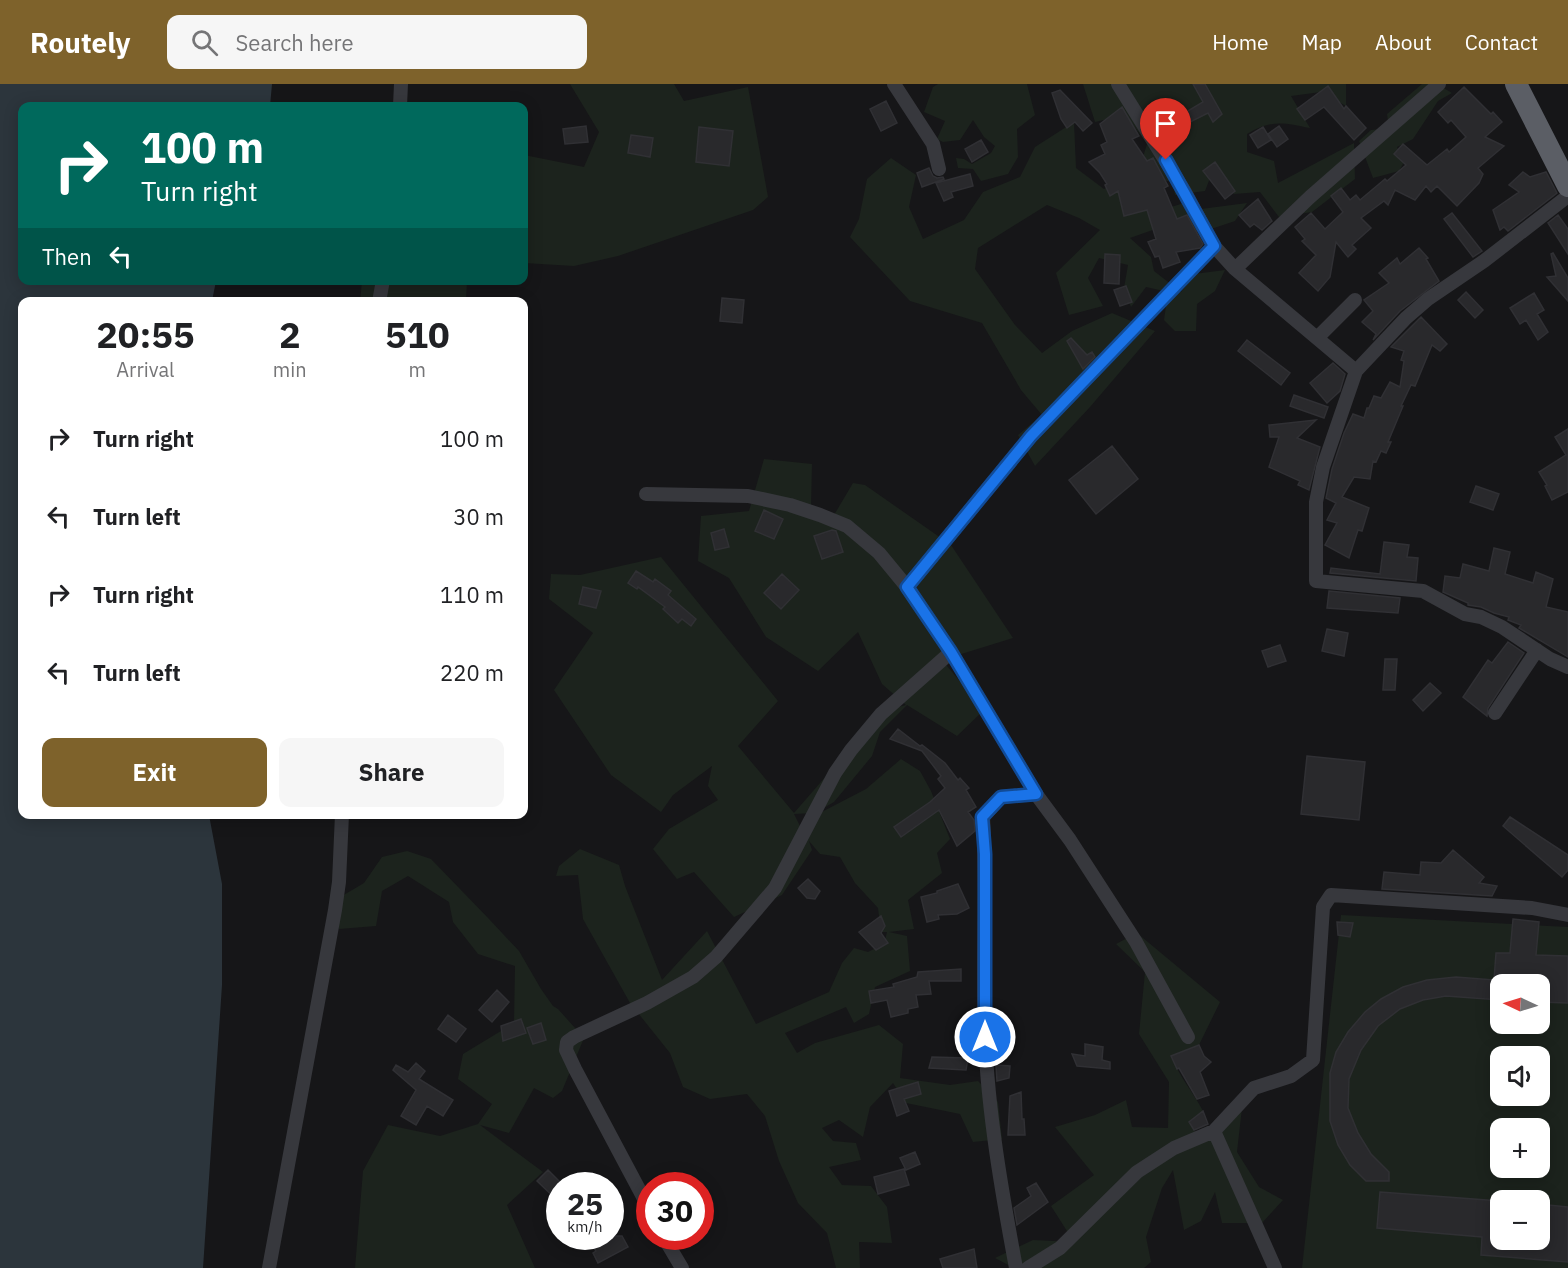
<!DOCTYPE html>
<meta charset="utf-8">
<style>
:root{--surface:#fff;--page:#f6f6f6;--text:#202124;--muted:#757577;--accent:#7e622b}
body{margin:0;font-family:"IBM Plex Sans",sans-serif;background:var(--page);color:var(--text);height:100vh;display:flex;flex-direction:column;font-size:22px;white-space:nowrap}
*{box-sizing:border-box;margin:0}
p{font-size:20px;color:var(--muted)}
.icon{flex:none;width:33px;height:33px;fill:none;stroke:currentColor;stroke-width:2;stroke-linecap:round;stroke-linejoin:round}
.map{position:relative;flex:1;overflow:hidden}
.details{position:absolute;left:18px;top:213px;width:510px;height:522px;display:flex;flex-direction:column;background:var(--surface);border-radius:12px;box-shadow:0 3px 15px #0003}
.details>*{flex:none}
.hud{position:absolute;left:18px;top:18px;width:510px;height:183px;border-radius:12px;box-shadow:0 3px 15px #0003;background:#00695c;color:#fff;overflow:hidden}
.needle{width:39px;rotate:274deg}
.fabs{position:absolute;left:1490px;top:890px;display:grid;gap:12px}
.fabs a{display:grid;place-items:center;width:60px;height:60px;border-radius:12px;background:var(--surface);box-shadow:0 3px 15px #0003;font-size:30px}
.speed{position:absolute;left:546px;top:1088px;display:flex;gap:12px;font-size:30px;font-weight:700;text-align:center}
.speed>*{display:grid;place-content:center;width:78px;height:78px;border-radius:50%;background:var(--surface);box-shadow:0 3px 15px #0003;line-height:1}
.speed small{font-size:15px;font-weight:400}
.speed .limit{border:9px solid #d22;background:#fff;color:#111}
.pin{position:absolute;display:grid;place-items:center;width:51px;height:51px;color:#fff;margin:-62px -26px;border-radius:50% 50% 50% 0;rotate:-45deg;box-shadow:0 0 6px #0007}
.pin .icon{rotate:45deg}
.me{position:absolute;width:66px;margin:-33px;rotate:0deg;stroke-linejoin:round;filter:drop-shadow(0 0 4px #0008)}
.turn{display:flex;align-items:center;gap:21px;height:126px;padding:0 24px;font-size:27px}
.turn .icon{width:78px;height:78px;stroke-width:2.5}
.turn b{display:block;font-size:42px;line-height:51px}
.then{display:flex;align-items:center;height:57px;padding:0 24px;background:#0003;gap:12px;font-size:22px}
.eta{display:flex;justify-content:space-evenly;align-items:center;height:102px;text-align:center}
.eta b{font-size:36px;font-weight:700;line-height:42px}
.primary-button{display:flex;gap:12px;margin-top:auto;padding:12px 24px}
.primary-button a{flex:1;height:69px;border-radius:12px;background:var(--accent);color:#fff;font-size:24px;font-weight:700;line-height:69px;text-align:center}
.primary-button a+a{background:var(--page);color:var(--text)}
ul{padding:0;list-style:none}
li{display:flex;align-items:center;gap:18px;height:78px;padding:0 24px}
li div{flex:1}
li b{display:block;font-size:22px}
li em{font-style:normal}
header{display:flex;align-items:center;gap:36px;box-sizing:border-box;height:84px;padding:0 30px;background:var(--accent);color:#fff}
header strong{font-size:28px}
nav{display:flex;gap:33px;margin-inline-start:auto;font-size:21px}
.search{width:420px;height:54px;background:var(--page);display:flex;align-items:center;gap:15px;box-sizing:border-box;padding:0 21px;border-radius:12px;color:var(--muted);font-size:22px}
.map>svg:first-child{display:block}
.green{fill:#1c231d;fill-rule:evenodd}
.water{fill:#2c353c}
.building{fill:#29292c;stroke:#303034;stroke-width:1.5}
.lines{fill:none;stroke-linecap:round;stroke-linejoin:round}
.minor{stroke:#37383d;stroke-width:14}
.trunk{stroke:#5b5e65;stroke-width:22}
.route-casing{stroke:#114b97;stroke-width:15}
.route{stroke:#1a73e8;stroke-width:10}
</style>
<header>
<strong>Routely</strong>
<div class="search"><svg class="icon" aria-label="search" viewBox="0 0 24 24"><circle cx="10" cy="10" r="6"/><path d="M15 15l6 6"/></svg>Search here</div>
<nav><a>Home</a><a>Map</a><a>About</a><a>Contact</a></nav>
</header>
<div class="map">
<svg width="1568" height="1184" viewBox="0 0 1568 1184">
<rect width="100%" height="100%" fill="#161618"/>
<path class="green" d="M570 0H674L684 17 748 3 768 113 753 126 618 172 574 182 524 179V71L584 83 599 48Z
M938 0H1027L1035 31 1017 45 1018 73 1008 90 981 97 973 85 958 84 956 74 964 75 972 80 991 69 995 62 984 53 973 36 960 56 943 58 937 55 945 37 924 28 933 3Z
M1083 0H1346V22L1321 8 1291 12 1310 44C1284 39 1272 35 1247 50V68L1274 77 1278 99 1354 59 1355 95 1312 128 1279 133 1260 108 1234 110 1221 96 1216 79 1205 107 1175 111 1173 97H1146L1152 129 1184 119 1201 125 1247 119 1235 137 1202 148 1161 143 1130 154 1151 173 1154 187 1181 208 1194 190 1225 186 1215 207 1197 220 1196 247H1175L1164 236 1168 208 1146 203 1131 223 1124 204 1128 181 1099 174 1088 194 1103 222 1069 231 1056 189 1100 146 1079 134 1047 121 978 164 975 185 1015 241 1042 269 1072 247 1112 229 1155 247 1090 323 1035 382 1018 351 1042 331 1021 306 982 239 910 217 850 153 859 135 867 95 891 74 916 91 909 123 923 155 964 136 983 108 1020 93 1035 63 1074 38 1076 84 1104 105 1139 86 1147 60 1126 31 1095 38Z
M1422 0H1437L1452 9 1438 17 1413 55 1397 63 1404 78 1399 87 1373 94 1359 57 1371 46 1389 44 1387 30Z
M362 197H467L466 217 360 218Z
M764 375 812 380 811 423 834 431 853 399 865 401 951 461 1013 554 942 576 984 626 957 652 907 621 880 648 872 672 834 718 815 729 794 730 806 754 812 733 866 705 901 675 920 687 931 707 950 755 937 769 942 789 908 816 914 845 889 848 907 852 910 887 875 903 869 930 854 939 846 923 785 949 797 969 815 959 879 941 903 960 900 994 950 1001 978 997 998 1018 1002 1055 973 1058 960 1030 906 1019 893 999 870 1023 863 1053 839 1036 822 1044 833 1057 856 1059 861 1076 829 1083 842 1101 871 1102 887 1123 892 1159 859 1158 860 1184H836L827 1149 798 1119 779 1077 765 1032 747 1010 710 1015 683 1003 670 969 630 919 583 835 578 791 556 792 559 782 580 765 619 781 625 802 662 896 707 847 756 940 829 908 842 879 854 864 868 868 884 860 887 848H881L878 824 855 799 840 773 820 770 809 757 812 766 782 811 734 833 694 788 677 795 653 765 669 745 718 716 708 702 712 682 673 711 661 728 611 691 554 606 593 549 549 515 551 490 580 491 661 473 778 617 738 662 794 729 873 638 891 625 906 621 882 600 858 548 818 587 766 553 729 494 698 477 701 432 749 427Z
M407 767 431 775 489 835 519 867 541 905 553 922 558 925 584 954 562 1007 553 1014 534 1004 509 1049 480 1041 543 1088 507 1121 535 1184H355L363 1087 388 1041 440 1052 478 1040 492 1020 458 995 463 970 514 939 515 882 478 870 453 838 449 818 408 792 382 807 376 842 339 845 337 815 364 799 382 773Z
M1341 831 1568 843V1184H1302ZM1500 900H1539V939H1500ZM1500 972H1539V1011H1500ZM1500 1044H1539V1083H1500ZM1500 1116H1539V1155H1500Z
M1137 849 1220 918 1199 961 1171 972C1179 992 1193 1008 1203 1027L1189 1038 1201 1057 1242 1024 1237 1068 1259 1103 1283 1116 1262 1139H1222L1215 1108 1201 1137 1184 1146 1173 1086 1162 1104 1146 1153 1151 1178 1144 1184H1014L995 1174 1033 1156 1074 1158 1051 1122 1094 1091 1055 1043 1095 1031 1126 1016 1132 1043 1168 1044 1169 998 1139 950 1145 888 1116 860Z"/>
<path class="water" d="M0 0H272L270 22H22V196L216 197 212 217 22 218V730L209 731 222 800V901L203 1184H0Z"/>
<path class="building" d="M1193 0H1205L1222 30 1213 38 1208 29 1170 48 1166 40 1203 18Z
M1328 2 1344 25 1346 22 1366 44 1354 56 1324 23 1305 36 1297 25Z
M1464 3 1491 30 1493 28 1502 38 1485 53 1504 62 1478 84 1483 90 1479 99 1457 122 1437 102 1431 108 1426 102 1415 116 1395 106 1388 121 1384 117 1361 134 1371 144 1352 161 1356 165 1348 173 1336 158 1330 193 1318 207 1299 189 1316 171 1302 157 1305 155 1295 143 1311 129 1325 145 1343 128 1331 112 1341 104 1350 116 1356 111 1360 116 1385 95 1387 97 1406 81 1394 70 1403 60 1427 81 1447 65 1449 68 1466 53 1451 36 1448 39 1438 28Z
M1060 6 1092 39 1083 47 1075 38 1067 44 1061 35 1052 9Z
M886 17 897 39 881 47 870 25Z
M1122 23 1139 52 1132 55 1147 77 1153 74 1168 102 1164 104 1177 135 1187 131 1203 160 1200 164 1176 168 1180 178 1163 184 1159 172 1155 173 1148 158 1156 155 1147 126 1124 132 1118 107 1110 112 1105 101 1107 100 1100 89 1089 78 1105 70 1101 61 1107 58 1100 40Z
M586 42 588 58 565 60 563 45Z
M1279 42 1288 55 1277 63 1268 50Z
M699 43 733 47 729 82 696 78Z
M1263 43 1271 56 1258 64 1250 51Z
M631 51 653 54 650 73 628 69Z
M981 56 988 68 972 78 965 65Z
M1215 78 1235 107 1225 115 1203 87Z
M929 84 933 92 937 94 943 93 944 95 922 103 917 89Z
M1523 88 1530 93 1546 88 1557 109 1508 147 1504 143 1500 146 1493 126 1519 108 1509 101Z
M970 90 973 102 951 108 953 113 944 117 936 99Z
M1258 115 1272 137 1262 146 1254 140 1250 143 1239 131Z
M1452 129 1482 167 1473 173 1444 135Z
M1558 131 1568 145V170L1548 139Z
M1419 164 1428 174 1426 175 1439 197 1400 227 1373 256 1376 250 1362 238 1373 227 1364 216 1389 199 1379 189 1397 174 1400 180Z
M1553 169 1568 194V217L1547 193 1556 192 1551 170Z
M1105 170 1120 171 1119 200 1104 199Z
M1126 202 1132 218 1120 222 1114 206Z
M1466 208 1483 226 1475 234 1458 216Z
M1534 209 1544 226 1537 230 1548 248 1538 256 1526 236 1520 240 1510 224Z
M722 214 744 216 742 239 720 237Z
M1421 233 1447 260 1440 267 1432 261 1415 302 1411 301 1401 322H1403L1388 358H1391L1386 369 1381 367 1376 378 1373 377 1370 395 1354 393 1342 413 1369 424 1362 447 1358 446 1349 474 1325 461 1337 439 1327 436 1336 419 1326 414 1332 385 1344 349 1353 330 1364 334 1367 324H1369L1374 312 1381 314 1390 298 1400 303 1404 277 1401 276 1404 267 1391 263Z
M1071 254 1087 271 1092 268 1095 273 1083 285 1067 257Z
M1247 256 1290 289 1281 301 1238 267Z
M1333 279 1345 290 1340 307 1327 319 1310 299Z
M1294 311 1328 323 1324 334 1290 322Z
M1316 336 1297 354 1320 363 1309 406 1298 401 1300 397 1269 383 1279 353H1270L1269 341Z
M1568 345V408L1552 416 1545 402 1547 401 1539 388 1566 371 1555 353Z
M1112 362 1138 395 1096 430 1069 396Z
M1476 402 1499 410 1493 426 1470 418Z
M764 426 783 435 774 455 755 447Z
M724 445 729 463 715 466 711 449Z
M832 446 836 447 843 468 822 475 814 452Z
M1384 458 1409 461 1407 473 1418 474 1416 497 1330 489 1331 484 1380 490Z
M1494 464 1510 468 1505 490 1533 499 1536 488 1553 495 1546 523 1568 528V573L1519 544 1521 541 1508 536 1509 533 1494 529 1481 523 1468 521V519L1443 508 1445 492 1460 494 1463 480 1489 487Z
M636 487 653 498 655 495 671 507 668 511 696 535 691 542 682 535 678 539 663 525 665 523 638 503 637 505 628 499Z
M782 490 799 506 781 525 764 509Z
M583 503 601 507 596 524 579 520Z
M1329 507 1400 514 1398 529 1327 524Z
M1327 545 1348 549 1344 572 1322 567Z
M1508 558 1524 569 1488 624 1487 632 1463 613 1488 576 1492 579Z
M1280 561 1286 577 1268 583 1262 567Z
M1385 575H1397L1395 606H1383Z
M1430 599 1441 609 1423 627 1413 616Z
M898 645 920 662 922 661 945 679 958 696 960 694 969 704 966 706 976 723 968 728 974 736 975 747 957 762 939 726 901 753 894 743 930 718 945 704 938 695 941 692 922 667 890 655Z
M1307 672 1365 678 1359 736 1301 730Z
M1510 733 1568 771V786L1562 793 1503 742Z
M1453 766 1484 793 1479 799 1497 802 1492 812 1382 805 1384 788 1420 791 1421 778 1441 779Z
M808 795 820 807 815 815 807 814 798 804Z
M958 800 969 824 957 830 938 831 939 835 927 838 921 813 937 809V807Z
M881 832 885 842 881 849 888 859 876 866 859 848Z
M1513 835 1539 838 1536 871 1568 872V919L1539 918V900H1500V916L1446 912 1423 916 1400 925 1378 942 1361 966 1349 995 1348 1024 1358 1049 1371 1070 1389 1088V1097H1366L1350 1081 1338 1061 1330 1037V989L1336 968 1348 948 1365 928 1381 915 1403 903 1427 896 1456 893 1494 896 1496 869H1510Z
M1337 838 1353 839 1350 853 1338 851Z
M961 885V897H929L931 910 916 911 918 923 908 925V929L891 933 887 916 871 919 869 907 894 903 893 900 917 893 918 888Z
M497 906 509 918 492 938 479 926Z
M448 931 466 945 456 958 438 945Z
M521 935 526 949 503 957 501 942Z
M541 939 546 956 533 960 527 944Z
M1085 960 1103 963 1102 976 1110 978V985L1077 982 1072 970 1085 972Z
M1199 961 1204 972 1211 978 1200 988 1209 1011 1197 1015 1179 984 1177 985 1171 972Z
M932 973 968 974 966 986 929 984Z
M416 979 425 987 419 995 453 1016 443 1032 427 1022 416 1041 401 1032 416 1006 393 986 396 981 408 988Z
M996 981 1010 982 1009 994 997 997Z
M918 998 921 1010 904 1015 909 1027 897 1032 889 1007Z
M1021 1008 1022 1035H1024L1025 1051H1008L1010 1012Z
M1203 1027 1208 1040 1194 1046 1189 1038Z
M915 1068 920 1080 906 1086 900 1074Z
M904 1085 909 1101 878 1110 874 1093Z
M548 1086 560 1098V1119L537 1097Z
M1036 1099 1048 1118 1017 1141 1014 1124 1031 1112 1027 1104Z
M1380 1108 1500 1117V1155H1539V1120L1568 1123V1178L1481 1171 1482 1153 1377 1144Z
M587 1152H622L628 1163 598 1179 593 1169 596 1167Z
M974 1165 977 1184H943L940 1175Z"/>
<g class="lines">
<path class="minor" d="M894 0 933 60 939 85
M1118 0 1185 108 1214 162
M400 22 401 0
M1235 185 1310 113 1439 0
M379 218 383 196
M1317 254 1355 216
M1356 287 1406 234 1428 215 1484 177 1568 112
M646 410 748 412 790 421 820 431 847 442 879 469 907 503
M1495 629 1537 566
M1036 710 1070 756 1136 858 1188 953
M1214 1047 1275 1184
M650 1126 575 985 566 966 567 958 574 953 647 919 693 893 716 873 775 804 835 689 851 666 881 630 951 568
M663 1152 682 1184
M269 1184 335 826 339 798 342 730
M1016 1184C1002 1109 988 1029 985 953 982 879 987 806 983 733L1001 713 1036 710 951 568 907 503 1031 352 1214 162 1235 185 1356 287 1323 383 1316 418V497L1423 507 1465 530 1481 533 1502 543 1550 575 1568 583
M1028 1184 1060 1164 1137 1088 1174 1064 1214 1047 1254 1004 1291 992 1313 976 1323 823 1331 811 1532 824 1568 831"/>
<path class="trunk" d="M1516 0 1568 102"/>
</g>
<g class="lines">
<defs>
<path id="route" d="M985 953V770L982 733 1001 713 1036 710 951 568 907 503 1031 352 1214 162 1166 76"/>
</defs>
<use href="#route" class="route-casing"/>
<use href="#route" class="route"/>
</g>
</svg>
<div class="fabs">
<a><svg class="needle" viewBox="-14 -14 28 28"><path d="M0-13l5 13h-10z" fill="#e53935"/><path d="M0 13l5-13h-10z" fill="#757577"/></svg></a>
<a><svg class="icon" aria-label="sound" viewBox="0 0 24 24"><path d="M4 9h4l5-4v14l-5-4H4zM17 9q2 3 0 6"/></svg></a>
<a>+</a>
<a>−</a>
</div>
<div class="speed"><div>25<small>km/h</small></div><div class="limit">30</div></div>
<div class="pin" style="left:1166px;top:76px;background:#d93025"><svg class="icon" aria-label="arrive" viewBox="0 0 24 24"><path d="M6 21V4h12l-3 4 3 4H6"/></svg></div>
<svg class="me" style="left:985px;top:953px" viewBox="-20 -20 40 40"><circle r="17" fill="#1a73e8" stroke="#fff" stroke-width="3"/><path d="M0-11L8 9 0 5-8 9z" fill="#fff"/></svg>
<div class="hud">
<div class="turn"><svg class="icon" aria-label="right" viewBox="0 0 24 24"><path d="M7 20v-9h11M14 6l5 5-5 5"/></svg><div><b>100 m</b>Turn right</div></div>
<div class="then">Then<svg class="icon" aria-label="left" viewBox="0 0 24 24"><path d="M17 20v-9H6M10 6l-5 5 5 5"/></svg></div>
</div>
<section class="details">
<div class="eta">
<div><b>20:55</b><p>Arrival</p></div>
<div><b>2</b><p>min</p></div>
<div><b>510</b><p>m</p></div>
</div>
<ul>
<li><svg class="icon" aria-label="right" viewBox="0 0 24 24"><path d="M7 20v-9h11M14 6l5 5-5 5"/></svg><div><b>Turn right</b></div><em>100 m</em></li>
<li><svg class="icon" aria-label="left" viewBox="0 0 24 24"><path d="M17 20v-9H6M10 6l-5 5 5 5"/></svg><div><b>Turn left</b></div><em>30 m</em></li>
<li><svg class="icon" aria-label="right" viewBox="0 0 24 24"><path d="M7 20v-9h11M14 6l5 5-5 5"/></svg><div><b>Turn right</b></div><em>110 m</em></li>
<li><svg class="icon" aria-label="left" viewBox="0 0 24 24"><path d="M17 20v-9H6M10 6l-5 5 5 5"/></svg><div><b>Turn left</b></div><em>220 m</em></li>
</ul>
<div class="primary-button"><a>Exit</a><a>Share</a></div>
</section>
</div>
